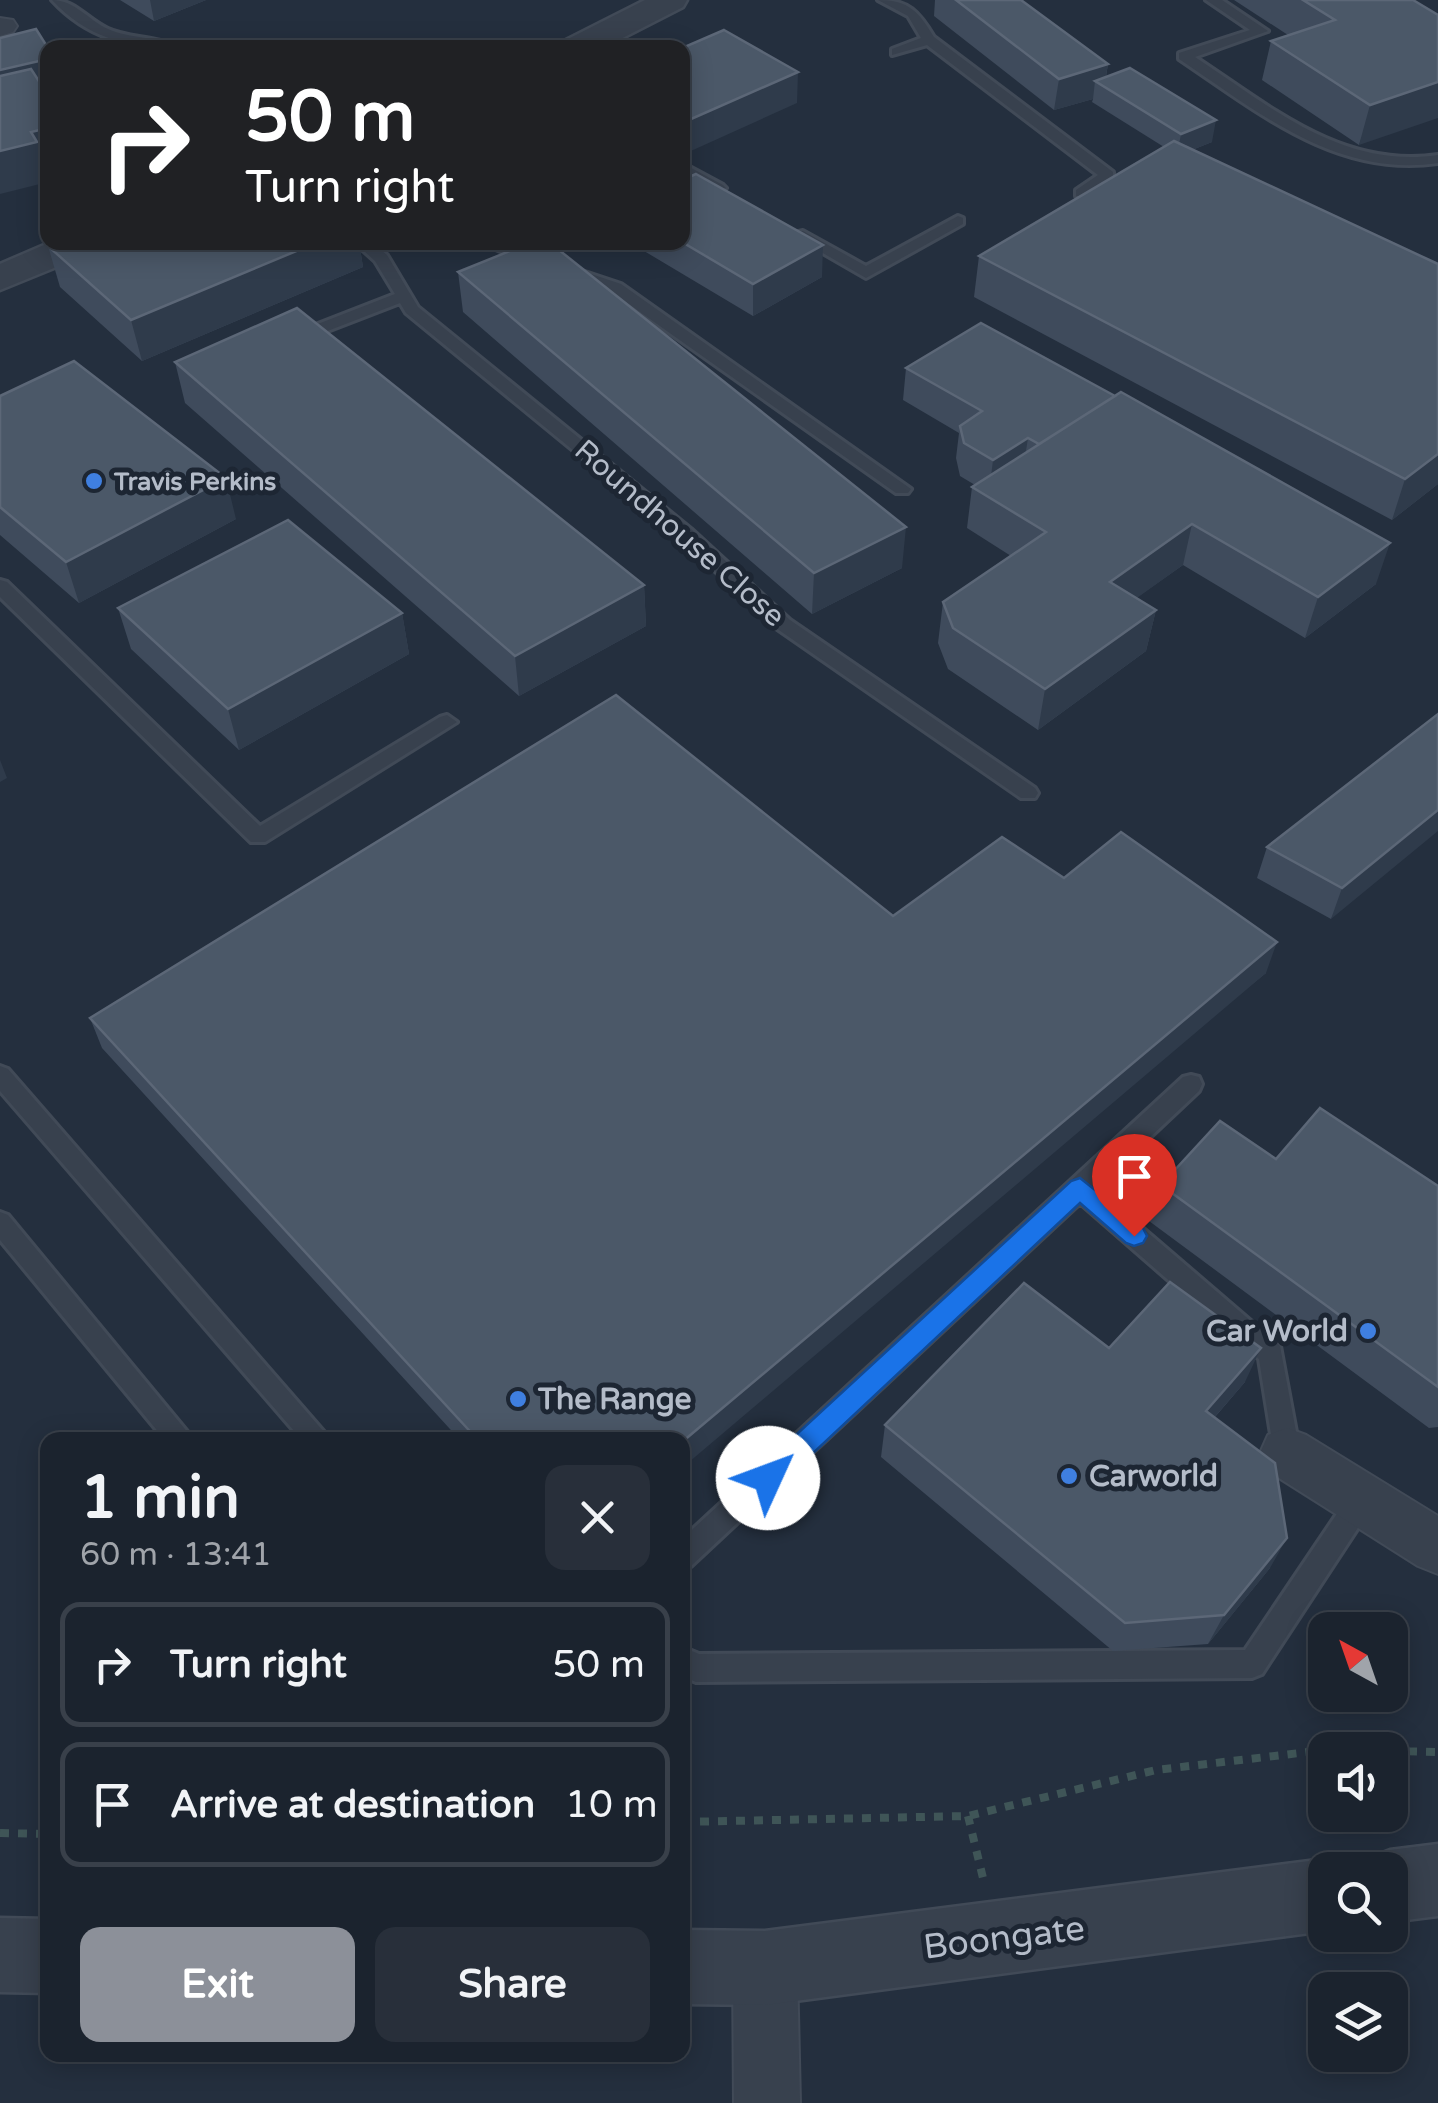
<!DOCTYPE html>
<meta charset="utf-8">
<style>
:root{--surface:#1b232e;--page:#282f3a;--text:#f1f3f6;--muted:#a0a4aa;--line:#39404a;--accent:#8c9099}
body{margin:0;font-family:"Varela Round",sans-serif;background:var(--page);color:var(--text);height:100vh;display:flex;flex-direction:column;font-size:38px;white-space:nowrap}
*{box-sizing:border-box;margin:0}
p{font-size:32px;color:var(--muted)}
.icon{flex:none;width:55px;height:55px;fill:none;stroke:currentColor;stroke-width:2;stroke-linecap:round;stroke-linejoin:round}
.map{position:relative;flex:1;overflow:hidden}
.details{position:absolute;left:40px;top:1432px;width:650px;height:630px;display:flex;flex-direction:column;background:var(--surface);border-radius:20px;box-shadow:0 5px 25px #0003,0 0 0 2px var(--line)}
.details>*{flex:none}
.hud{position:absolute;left:40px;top:40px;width:650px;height:210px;border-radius:20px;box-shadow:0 5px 25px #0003,0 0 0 2px var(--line);background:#202124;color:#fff;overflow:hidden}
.needle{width:65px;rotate:320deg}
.tools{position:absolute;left:1308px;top:1612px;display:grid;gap:20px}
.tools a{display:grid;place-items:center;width:100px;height:100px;border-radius:20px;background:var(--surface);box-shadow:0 5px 25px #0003,0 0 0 2px var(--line);font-size:50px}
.pin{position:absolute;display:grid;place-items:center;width:85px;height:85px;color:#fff;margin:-102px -42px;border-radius:50% 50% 50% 0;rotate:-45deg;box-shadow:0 0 10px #0007}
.pin .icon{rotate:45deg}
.me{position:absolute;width:110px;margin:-55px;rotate:47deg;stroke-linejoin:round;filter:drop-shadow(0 0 8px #0008)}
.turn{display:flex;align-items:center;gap:35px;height:210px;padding:0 40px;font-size:45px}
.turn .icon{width:130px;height:130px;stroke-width:2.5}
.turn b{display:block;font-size:70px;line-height:85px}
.round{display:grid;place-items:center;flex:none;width:105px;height:105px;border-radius:20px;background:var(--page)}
.headline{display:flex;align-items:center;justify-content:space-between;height:170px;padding:0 40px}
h1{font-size:60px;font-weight:700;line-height:75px}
.button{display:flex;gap:20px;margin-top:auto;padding:20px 40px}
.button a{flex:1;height:115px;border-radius:20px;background:var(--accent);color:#fff;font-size:40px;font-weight:700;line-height:115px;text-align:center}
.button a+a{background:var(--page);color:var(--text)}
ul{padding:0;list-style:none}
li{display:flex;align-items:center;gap:30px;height:125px;margin:0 20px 15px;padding:0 20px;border:5px solid var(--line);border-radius:20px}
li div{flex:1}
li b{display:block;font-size:38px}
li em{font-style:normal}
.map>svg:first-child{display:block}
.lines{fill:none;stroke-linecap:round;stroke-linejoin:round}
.service-casing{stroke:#414a57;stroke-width:6}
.minor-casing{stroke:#414a57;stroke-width:4}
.tertiary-casing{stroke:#414a57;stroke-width:5}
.path{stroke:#3f5557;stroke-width:8;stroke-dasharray:9 9;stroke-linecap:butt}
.service{fill:#38414e;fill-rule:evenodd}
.minor{fill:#38414e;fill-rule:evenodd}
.tertiary{fill:#38414e;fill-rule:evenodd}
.wall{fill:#3f4b5c}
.shaded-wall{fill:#2f3b4b}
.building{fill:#4b5868;stroke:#5c6777;stroke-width:2.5}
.route{fill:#1a73e8;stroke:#114b97;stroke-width:2.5}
.shop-dot{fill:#3f7fe0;stroke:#1d2633;stroke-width:4}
.labels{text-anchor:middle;stroke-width:10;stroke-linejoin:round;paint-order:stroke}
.far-poi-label{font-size:25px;font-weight:bold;fill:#b4bcc9;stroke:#1d2633;text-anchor:start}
.street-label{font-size:30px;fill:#b4bcc9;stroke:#1d2633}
.poi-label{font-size:30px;font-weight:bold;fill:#b4bcc9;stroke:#1d2633;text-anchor:start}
.near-street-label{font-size:35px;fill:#b4bcc9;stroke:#1d2633}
</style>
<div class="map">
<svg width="1438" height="2103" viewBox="0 0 1438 2103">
<rect width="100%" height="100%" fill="#242f3e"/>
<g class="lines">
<defs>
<path id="service" d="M52 0C75 0 88 20 108 29 130 39 158 36 178 48 128 48 87 38 52 0Z
M878 0C909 0 919 12 934 37L1113 172V178L1086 196H1076V190L1098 175 927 45 892 55V49L921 38 908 16Z
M1206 0H1222L1268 31 1195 57C1271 107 1342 169 1438 155V163C1337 178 1258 112 1179 59V53L1250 30Z
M682 163 723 185 726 188 713 191 682 174Z
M958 216 963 218V224L866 278 790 234 803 231 866 266Z
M354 242H371L387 255 418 307 691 529 790 620 1035 788 1038 793 1035 798H1021L776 628 679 537 406 313 400 303 299 342H287V336L395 294 375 261Z
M479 242H502L543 260 529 263Z
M570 267 621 284 911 489 908 493H896L609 290 564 275V269Z
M0 580 7 582 260 826 440 717 447 715 457 722 265 842H251L0 597Z
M0 1066 8 1069 331 1440H302L0 1091Z
M1191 1075 1199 1077 1202 1084 1199 1091 1096 1188 1280 1346 1300 1453 1296 1461 1287 1465 1278 1461 1274 1453 1259 1359 1080 1203 691 1566 682 1570V1539L1183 1077Z
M0 1212 8 1215 194 1440H165L0 1240Z
M1362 1487 1371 1490 1375 1499 1371 1508 1262 1674 1252 1678 696 1682 682 1676V1647L699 1654 1245 1650 1353 1490Z"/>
<path id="minor" d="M0 18 13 20 17 26 13 32 0 36Z
M1287 1428 1306 1435 1438 1516V1574L1418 1566 1268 1471 1260 1453 1268 1435Z
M765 1936 788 1945 797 1968 800 2103H734L733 1968 742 1945Z"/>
<path id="tertiary" d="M645 0H687L683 7 603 48H559L564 41Z
M51 242H104L98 250 0 290V264Z
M1438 1844V1916L1390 1922V1870H1360L1364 1860 1390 1850Z
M1325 1859 1351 1870H1325V1931L765 2005 682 2004V1930L765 1931Z
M0 1918 48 1919V1993L0 1992Z"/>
</defs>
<use href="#service" class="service-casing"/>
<use href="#minor" class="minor-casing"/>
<use href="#tertiary" class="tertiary-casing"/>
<path class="path" d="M1390 1751 1438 1752
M968 1816 983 1878
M682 1822 968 1816 1156 1770 1325 1750
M0 1833 48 1834"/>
<use href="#service" class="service"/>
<use href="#minor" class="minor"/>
<use href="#tertiary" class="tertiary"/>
</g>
<path class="wall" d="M120 0H206L154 21Z
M935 0H1021L1108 64 1106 77 1212 142 1192 150 1438 264V484L1392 520 974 297 979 256 1164 147 1092 102 1093 99 1054 110 934 16Z
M1234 0H1413L1359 145 1262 80 1271 41 1288 35Z
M117 242H359L363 267 142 361 60 287 48 246 102 248Z
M629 242H682L822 277 753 316Z
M458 272 902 568 812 614 463 312Z
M175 362 644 585 646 626 519 696 185 403Z
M906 368 1376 584 1305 638 1183 565 1136 598 1156 610 1146 651 1038 730 948 669 938 643 943 602 1011 556 967 528 972 487 975 485 960 476 956 458 959 433 903 400Z
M0 396 236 519 79 603 0 535Z
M118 608 402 613 409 654 239 750 131 649Z
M1438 714 1331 919 1257 878 1267 847Z
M1064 878 1266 973 682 1440H460L102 1048 90 1018 893 916Z
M1276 1159 1438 1186V1427L1429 1428 1149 1221 1161 1185Z
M1109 1348 1245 1382 1215 1417 1270 1568 1208 1644 1113 1651 881 1457 885 1425Z"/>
<path class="shaded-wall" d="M150 0H206L154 21Z
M48 59V92L0 104V70Z
M1108 64 1104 86 1095 81 1093 99 1054 110 1059 79Z
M798 72 797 103 682 155V123Z
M1438 82V118L1359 145 1370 105Z
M1216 120 1212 142 1177 156 1181 134Z
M48 128V171H46L48 182 0 194V151L31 132Z
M318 242H359L363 267 142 361 131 320Z
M823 245 822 277 753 316V284Z
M1028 438 1023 470 989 493 993 460Z
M1438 454V484L1392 520 1405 479Z
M226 478 236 519 79 603 66 562Z
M1192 524 1183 565 1102 623 1110 582Z
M906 527 902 568 812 614 814 573Z
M1390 543 1376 584 1305 638 1318 597Z
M644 585 646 626 519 696 515 656Z
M1156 610 1146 651 1038 730 1045 689Z
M402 613 409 654 239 750 228 709Z
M0 760 7 778 0 782Z
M1438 810V831L1331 919 1342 888Z
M1277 942 1266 973 682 1468V1442Z
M1261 1348 1245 1382 1192 1443 1206 1411Z
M1287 1538 1270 1568 1208 1644 1224 1615Z"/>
<path class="building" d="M956 0H1021L1108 64 1059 79Z
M1303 0H1413L1438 15V82L1370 105 1271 41 1335 20Z
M36 29 48 48V59L0 70V38Z
M724 30 798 72 682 123V48Z
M1130 68 1216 120 1181 134 1095 81Z
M31 69 48 95V128L31 132 37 142 0 151V76Z
M1174 141 1438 264V454L1405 479 979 256Z
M696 174 823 245 753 284 682 242V180Z
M58 242H96L102 248 117 242H318L131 320 48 246Z
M532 242H549L906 527 814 573 458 272Z
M297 308 644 585 515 656 175 362Z
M981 323 1115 396 1039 444 1028 438 993 460 964 443 960 426 982 411 906 368Z
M74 361 226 478 66 562 0 507V396Z
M1121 392 1390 543 1318 597 1192 524 1110 582 1156 610 1045 689 953 628 943 602 1046 532 972 487Z
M288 520 402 613 228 709 118 608Z
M616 695 893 916 1002 837 1064 878 1121 832 1277 942 682 1442V1440H478L90 1018Z
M1438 714V810L1342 888 1267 847Z
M1320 1108 1438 1186V1387L1161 1185 1220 1121 1276 1159Z
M1170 1282 1261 1348 1206 1411 1275 1463 1287 1538 1224 1615 1125 1623 885 1425 1024 1283 1109 1348Z"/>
<path class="route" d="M1080 1178 1143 1228 1147 1236 1143 1243 1134 1246 1126 1243 1080 1203 777 1487 768 1491 758 1487 755 1478 758 1470 1071 1181Z"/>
<g class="shop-dot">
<circle cx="94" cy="481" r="10"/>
<circle cx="1368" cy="1331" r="10"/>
<circle cx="518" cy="1399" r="10"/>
<circle cx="1069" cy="1476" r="10"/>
</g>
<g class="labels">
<g class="far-poi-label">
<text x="114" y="490">Travis Perkins</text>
</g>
<g class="street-label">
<text transform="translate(680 533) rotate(41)" y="10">Roundhouse Close</text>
</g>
<g class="poi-label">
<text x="1348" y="1341" text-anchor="end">Car World</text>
<text x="538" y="1409">The Range</text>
<text x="1089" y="1486">Carworld</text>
</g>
<g class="near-street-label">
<text transform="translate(1004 1937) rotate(-7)" y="12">Boongate</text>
</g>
</g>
</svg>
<div class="tools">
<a><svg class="needle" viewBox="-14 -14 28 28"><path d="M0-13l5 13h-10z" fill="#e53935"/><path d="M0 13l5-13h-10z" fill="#a0a4aa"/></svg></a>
<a><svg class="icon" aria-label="sound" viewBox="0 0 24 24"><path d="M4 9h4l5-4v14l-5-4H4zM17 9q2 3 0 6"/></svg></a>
<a><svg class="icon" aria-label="search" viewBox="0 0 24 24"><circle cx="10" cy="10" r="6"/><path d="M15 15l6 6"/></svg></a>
<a><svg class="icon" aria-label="layers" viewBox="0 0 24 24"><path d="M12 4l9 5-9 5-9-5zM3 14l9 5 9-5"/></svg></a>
</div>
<div class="pin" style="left:1134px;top:1236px;background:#d93025"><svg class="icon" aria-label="arrive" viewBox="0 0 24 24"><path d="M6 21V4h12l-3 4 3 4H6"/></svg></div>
<svg class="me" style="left:768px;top:1478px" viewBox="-20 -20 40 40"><circle r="19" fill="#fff"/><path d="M0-13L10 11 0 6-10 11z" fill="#1a73e8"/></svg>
<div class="hud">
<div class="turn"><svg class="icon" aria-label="right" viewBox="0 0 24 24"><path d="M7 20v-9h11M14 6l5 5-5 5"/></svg><div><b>50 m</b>Turn right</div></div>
</div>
<section class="details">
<div class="headline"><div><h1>1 min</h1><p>60 m · 13:41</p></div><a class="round"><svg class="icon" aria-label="close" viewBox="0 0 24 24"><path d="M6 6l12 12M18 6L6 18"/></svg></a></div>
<ul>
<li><svg class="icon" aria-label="right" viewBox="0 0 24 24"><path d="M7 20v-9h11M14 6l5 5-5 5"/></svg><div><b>Turn right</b></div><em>50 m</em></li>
<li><svg class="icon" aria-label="arrive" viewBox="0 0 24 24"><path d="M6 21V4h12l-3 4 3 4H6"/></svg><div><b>Arrive at destination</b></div><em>10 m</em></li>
</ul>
<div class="button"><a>Exit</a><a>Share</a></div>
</section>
</div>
